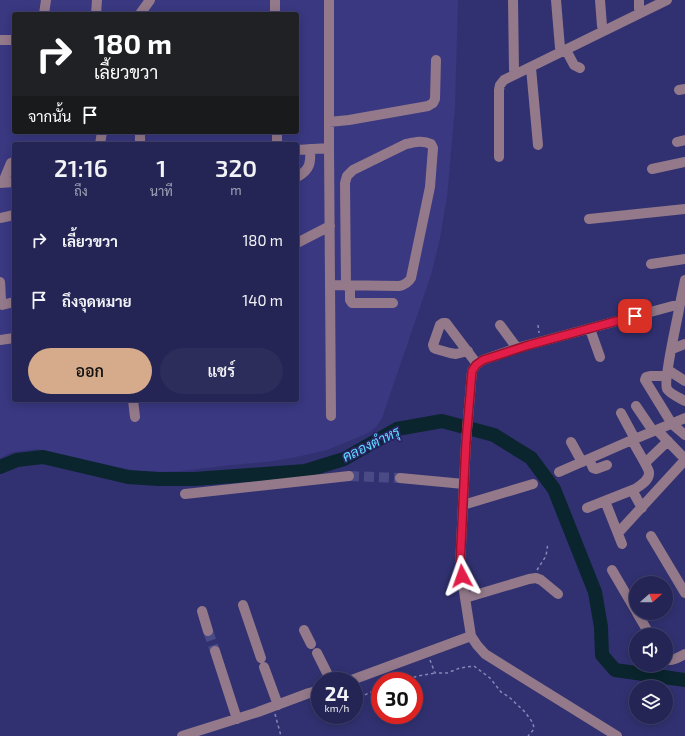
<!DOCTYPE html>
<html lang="th">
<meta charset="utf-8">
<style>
:root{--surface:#252555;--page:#2d2d5b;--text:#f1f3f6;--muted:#a3a5b9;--line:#42426c;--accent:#d6ab8b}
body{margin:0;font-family:"Exo 2",Sarabun,sans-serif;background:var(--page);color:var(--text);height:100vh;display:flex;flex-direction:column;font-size:15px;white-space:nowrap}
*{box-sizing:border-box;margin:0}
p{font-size:13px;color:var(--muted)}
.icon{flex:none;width:22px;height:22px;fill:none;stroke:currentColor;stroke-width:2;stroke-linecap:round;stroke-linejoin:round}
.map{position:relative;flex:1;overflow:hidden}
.details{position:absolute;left:12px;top:142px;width:287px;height:260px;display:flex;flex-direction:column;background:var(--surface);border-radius:4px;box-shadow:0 2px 10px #0003,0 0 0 1px var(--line)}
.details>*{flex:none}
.guide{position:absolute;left:12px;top:12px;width:287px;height:122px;border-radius:4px;box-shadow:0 2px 10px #0003,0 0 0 1px var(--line);background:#202124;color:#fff;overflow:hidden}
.needle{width:26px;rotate:69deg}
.buttons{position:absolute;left:629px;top:576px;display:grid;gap:8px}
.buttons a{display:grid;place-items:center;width:44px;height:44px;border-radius:50%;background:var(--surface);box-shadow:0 2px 10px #0003,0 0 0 1px var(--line);font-size:20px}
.speed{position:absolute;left:311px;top:672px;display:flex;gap:8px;font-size:20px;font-weight:700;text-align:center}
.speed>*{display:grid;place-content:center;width:52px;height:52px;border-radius:50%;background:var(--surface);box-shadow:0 2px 10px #0003,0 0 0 1px var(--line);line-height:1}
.speed small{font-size:10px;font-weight:400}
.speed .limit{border:6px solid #d22;background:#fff;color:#111}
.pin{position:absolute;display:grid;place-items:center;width:34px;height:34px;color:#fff;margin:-17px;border-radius:8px;box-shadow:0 2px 6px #0006}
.me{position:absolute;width:44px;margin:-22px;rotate:356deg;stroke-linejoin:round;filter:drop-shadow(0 0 3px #0008)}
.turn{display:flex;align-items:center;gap:14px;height:84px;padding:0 16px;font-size:18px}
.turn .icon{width:52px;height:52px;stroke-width:2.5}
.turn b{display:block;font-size:28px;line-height:34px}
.then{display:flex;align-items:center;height:38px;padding:0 16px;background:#0003;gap:8px;font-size:15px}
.eta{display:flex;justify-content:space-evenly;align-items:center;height:68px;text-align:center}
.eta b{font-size:24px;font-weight:600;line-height:28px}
.action{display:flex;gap:8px;margin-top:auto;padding:8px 16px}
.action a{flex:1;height:46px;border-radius:24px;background:var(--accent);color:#111;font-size:16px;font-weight:600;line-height:46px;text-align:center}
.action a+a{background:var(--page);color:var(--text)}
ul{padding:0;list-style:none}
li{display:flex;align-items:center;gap:12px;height:60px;padding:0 16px}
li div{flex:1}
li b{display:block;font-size:15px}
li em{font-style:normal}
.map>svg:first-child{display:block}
.built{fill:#393881;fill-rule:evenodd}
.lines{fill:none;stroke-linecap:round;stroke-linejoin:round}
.river{stroke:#0a252d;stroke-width:14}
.minor-tunnel{stroke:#4a4a86;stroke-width:10;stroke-dasharray:10 5;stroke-linecap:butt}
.path{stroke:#8486b6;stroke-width:1.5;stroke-dasharray:3 3;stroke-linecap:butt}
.minor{stroke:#93798a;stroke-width:10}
.route-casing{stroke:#92132f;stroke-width:10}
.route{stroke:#e11d48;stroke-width:7}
.labels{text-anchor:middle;stroke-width:3.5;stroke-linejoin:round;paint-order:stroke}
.water-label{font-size:14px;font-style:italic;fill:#61dbfe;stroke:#282565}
</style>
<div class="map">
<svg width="685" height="736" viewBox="0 0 685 736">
<rect width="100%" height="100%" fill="#313171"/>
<path class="built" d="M0 0H458L455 106 447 197 440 238 431 275 382 418 377 426 370 432 354 439 327 450 301 456 274 461 232 465 181 471 160 472 138 471 117 467 52 452 36 449 13 452 0 458ZM14 14H297V132H14ZM14 144H297V400H14Z"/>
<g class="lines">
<path class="river" d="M0 467 17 460 43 457 128 477 159 479H194L305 471 344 459 397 429 442 421 494 435 531 458 554 489 595 592 601 627 602 655 615 670 685 680"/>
<path class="minor-tunnel" d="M349 476 400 478
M208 631 215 651"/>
<path class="path" d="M538 325 539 333
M537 570 546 556 548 543
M430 660 435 673H447L460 668 474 666 490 678 501 692 509 697 525 712 533 723 534 729 528 736
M402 681 418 676 435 673
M354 700 371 692 380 689
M275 714 281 736"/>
<path class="minor" d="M329 0V148L331 416
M513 0 514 70
M556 0 560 48
M600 0 602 26
M639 0V9
M44 14 46 0
M96 14 97 0
M140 14 150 0
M275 14V0
M0 40H14
M566 50 574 65 580 68
M531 68 538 145
M679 90 685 89
M329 122 349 120 428 106 433 103 435 99 436 60
M140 132V144
M277 132V144
M677 142 685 140
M100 144 102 132
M297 150 329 148
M499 157V90L500 85 504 80 667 0
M652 169 685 162
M297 177C310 170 311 163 310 149
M3 182 11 163 14 162
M0 183 14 182
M0 218 14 215
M589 219 685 209
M297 243 330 226
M651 264 685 259
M0 282C1 289 0 298 2 305L14 302
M330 285 399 286C405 285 408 283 411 278L430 187 433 148 431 144C423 140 415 142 406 144L353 170 347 176 345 183 346 286
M350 286V300L352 303H393
M680 304C678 317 663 381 667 389 670 394 680 398 685 401
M500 325 517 348
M590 329 600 357
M0 340 14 338
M672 349 685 344
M468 351 456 354 450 353 436 349 434 348 433 345 440 325 443 323H446L477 364
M668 370 685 381
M667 376H650L646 377 645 380 672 424 685 435
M133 400 135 417
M636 406 653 431
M621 413 635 439
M657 430 685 459
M571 442 582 462
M589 459 593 468 596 469 607 465
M645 463 668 441
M559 472 625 443 685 418
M400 478 464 484
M632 490 642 508
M185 494 349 476
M605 501 622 544
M463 505 533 484
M587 508 635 489C641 485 650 480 649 472 648 467 635 446 632 440
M618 533 685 460
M651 536 685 593
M612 570 636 611
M465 598 529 579 536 578 541 580 558 594
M243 605 261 658
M202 611 208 631
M637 613 650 635
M304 630 311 644
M215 651 237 719
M317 653 331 681
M666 659C672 662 679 657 685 654
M264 667 278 705
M349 681 471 636
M182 736 258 712 309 693 320 690
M617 736 485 654 477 645 471 636 460 566 466 442 472 371 476 365 483 360 517 348 680 304 685 280"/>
</g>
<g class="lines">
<defs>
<path id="route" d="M462 576 460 566 466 442 472 371 476 365 483 360 529 345 635 316"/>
</defs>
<use href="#route" class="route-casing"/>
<use href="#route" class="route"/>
</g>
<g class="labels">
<g class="water-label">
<text transform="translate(371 444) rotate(-26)" y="5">คลองตำหรุ</text>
</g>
</g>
</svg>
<div class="buttons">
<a><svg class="needle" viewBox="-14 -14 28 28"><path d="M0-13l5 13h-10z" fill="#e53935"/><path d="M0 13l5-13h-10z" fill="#a3a5b9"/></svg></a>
<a><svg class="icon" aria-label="sound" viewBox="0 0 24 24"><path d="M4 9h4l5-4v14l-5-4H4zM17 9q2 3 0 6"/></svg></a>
<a><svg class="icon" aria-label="layers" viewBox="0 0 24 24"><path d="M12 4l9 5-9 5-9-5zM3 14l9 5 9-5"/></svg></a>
</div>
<div class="speed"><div>24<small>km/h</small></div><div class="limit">30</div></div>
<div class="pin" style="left:635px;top:316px;background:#d93025"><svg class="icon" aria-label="arrive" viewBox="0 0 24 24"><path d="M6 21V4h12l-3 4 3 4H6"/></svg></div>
<svg class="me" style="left:462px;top:576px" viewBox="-20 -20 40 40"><path d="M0-17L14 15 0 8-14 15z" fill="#e11d48" stroke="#fff" stroke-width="4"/></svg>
<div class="guide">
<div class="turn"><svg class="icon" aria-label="right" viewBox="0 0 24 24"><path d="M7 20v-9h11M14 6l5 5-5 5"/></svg><div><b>180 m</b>เลี้ยวขวา</div></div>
<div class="then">จากนั้น<svg class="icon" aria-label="arrive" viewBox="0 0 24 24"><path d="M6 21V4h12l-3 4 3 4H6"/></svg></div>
</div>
<section class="details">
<div class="eta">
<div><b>21:16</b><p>ถึง</p></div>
<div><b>1</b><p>นาที</p></div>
<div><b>320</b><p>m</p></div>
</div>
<ul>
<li><svg class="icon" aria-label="right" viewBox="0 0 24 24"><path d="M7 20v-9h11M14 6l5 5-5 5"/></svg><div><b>เลี้ยวขวา</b></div><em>180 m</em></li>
<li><svg class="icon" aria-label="arrive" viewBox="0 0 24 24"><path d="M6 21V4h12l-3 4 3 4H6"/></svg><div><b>ถึงจุดหมาย</b></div><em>140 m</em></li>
</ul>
<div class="action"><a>ออก</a><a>แชร์</a></div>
</section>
</div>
